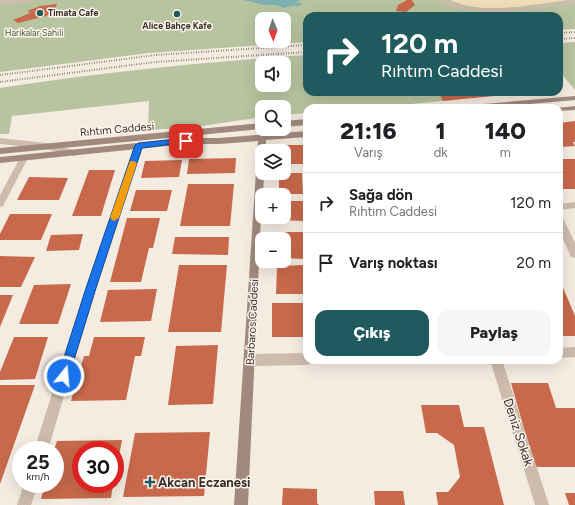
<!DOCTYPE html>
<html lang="tr">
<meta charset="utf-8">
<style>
:root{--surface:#fff;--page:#f6f6f6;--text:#202124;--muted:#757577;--line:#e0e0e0;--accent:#1f5a5e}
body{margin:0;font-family:Figtree,sans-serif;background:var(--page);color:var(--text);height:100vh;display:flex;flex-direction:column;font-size:15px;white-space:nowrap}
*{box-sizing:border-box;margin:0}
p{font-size:13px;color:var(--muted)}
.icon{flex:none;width:22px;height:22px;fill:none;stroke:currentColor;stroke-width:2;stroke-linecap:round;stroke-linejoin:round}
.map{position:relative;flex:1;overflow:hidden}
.sheet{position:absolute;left:303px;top:104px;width:260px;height:260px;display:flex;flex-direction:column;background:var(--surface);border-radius:12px;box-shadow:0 4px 16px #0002}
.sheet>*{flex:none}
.top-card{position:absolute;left:303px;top:12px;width:260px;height:84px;border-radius:12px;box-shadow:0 4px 16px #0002;background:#1f5a5e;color:#fff;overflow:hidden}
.needle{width:26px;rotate:178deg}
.fabs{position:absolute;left:255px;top:12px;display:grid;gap:8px}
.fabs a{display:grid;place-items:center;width:36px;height:36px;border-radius:8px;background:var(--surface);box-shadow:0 4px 16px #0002;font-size:20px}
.speed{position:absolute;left:12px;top:441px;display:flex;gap:8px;font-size:20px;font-weight:700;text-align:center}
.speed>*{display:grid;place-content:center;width:52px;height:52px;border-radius:50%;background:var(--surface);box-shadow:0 4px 16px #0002;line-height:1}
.speed small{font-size:10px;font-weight:400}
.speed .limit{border:6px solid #d22;background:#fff;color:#111}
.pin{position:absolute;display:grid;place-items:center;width:34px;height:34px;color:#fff;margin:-17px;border-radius:8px;box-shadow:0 2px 6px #0006}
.me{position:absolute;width:44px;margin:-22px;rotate:17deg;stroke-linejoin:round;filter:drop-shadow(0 0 3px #0008)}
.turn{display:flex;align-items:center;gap:14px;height:84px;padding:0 12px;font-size:18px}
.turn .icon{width:52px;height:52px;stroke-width:2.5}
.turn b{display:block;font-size:28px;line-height:34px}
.eta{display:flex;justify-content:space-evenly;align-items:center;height:68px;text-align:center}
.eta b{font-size:24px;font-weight:800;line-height:28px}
.cta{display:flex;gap:8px;margin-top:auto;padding:8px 12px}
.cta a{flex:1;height:46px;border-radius:12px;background:var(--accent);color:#fff;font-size:16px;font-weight:800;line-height:46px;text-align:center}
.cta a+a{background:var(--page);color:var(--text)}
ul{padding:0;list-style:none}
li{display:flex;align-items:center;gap:12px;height:60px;padding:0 12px;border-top:1px solid var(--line)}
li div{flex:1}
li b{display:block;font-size:15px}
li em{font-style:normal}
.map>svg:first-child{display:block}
.green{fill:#b8c4a0;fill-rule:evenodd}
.sand{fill:#efdcb8}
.water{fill:#7fb0b2}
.building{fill:#c8694b}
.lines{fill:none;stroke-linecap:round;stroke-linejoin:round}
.street{fill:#cdbbac;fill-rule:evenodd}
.secondary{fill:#a18a7d;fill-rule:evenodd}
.rail{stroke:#3b302b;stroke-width:2;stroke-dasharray:0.5 2;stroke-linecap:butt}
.route{fill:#1a73e8;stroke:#114b97}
.slow{fill:#f59e0b}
.poi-dot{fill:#1f5a5e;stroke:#fbf5ee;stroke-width:1.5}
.labels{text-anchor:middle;stroke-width:3;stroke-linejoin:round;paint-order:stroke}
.far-poi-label{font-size:9px;font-weight:bold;fill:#3b302b;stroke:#fbf5ee;text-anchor:start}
.far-park-label{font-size:9px;fill:#4a5a2e;stroke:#fbf5ee}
.street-label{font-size:11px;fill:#3b302b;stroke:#fbf5ee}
.near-street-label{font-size:13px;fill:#3b302b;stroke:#fbf5ee}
.near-poi-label{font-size:13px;font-weight:bold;fill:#3b302b;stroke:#fbf5ee;text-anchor:start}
</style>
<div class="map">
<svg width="575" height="505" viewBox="0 0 575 505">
<rect width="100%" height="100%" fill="#f4ebe1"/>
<path class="green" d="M0 0H575V29L559 30V16H307V42L149 53 0 72ZM262 19H284V41H262Z
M575 42V90L559 71V43Z
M307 55V92H438L443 101 368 108H307V113L284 115V107H262V117L195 127 148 130 149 101 12 116 9 134H0V88C102 72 204 62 307 55ZM262 63H284V85H262Z"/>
<path class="sand" d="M450 0H570C533 4 484 16 450 0Z"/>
<path class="water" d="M243 0H301L296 2 302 3 300 6H292L284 8 276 5H264Z"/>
<path class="building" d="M407 0H412L415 5 406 12 396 11 398 5Z
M57 4 54 12 46 16 18 23 13 20 28 14 30 12 27 11 40 6Z
M438 92H514L516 94 443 101Z
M575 121V142H573L575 146 559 147V123Z
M283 145H305L306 164H284Z
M236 158 235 173 187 174 189 159Z
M559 159H575V189H560L559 185Z
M182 160 179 177 141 178 145 161Z
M89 170H115L101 216H72Z
M279 173H302L303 194H279Z
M29 177 68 178 59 200H17Z
M188 184H234L230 226H180Z
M136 190H172L167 211H130Z
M284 201H303V221L278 220V217H284Z
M10 214H52L41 240H0V234Z
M127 218H160L153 248H149L141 282H110Z
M280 232H304V259L284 258V239H279Z
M83 234 79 250 46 251 51 235Z
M175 237H229L228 255 172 254Z
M0 256 35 257 21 287H0Z
M179 265H227L221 332H168Z
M303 265 304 294H276L277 266Z
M559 278 575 316V336H559Z
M71 284 58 324H19L34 285Z
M157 289 151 321 100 322 108 290Z
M0 295H13L0 327Z
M272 303H303L304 337H272Z
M14 337H48L35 379 0 380V372Z
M94 337H145L141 356H135L126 400 71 401 84 356H89Z
M218 345 213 404 168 405 176 346Z
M511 383H548L556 408H575V467H535Z
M0 385H35L0 484Z
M421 405H459L464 427H484L504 505H438L436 492H448L460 477 454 445 437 433H426Z
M210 432 204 496 123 497 135 433Z
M122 440 116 471 115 450H81V484H113L111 498 41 499 45 484H55L54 450 57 441Z
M283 488 317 489V503L319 505H282Z
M374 491H403L405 505H375Z
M565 493H575V505H569Z"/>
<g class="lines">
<path class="street" d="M0 0H34L31 2 0 4Z
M439 0C452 0 463 7 475 8 507 10 539 6 571 0H575V3C541 9 468 22 439 0Z
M0 138 46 143 78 151 79 153 75 156 46 149 0 144Z
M139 142 143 145 96 288 48 450H34L86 288 135 145Z
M24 155 28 158 3 206 0 207V195L20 158Z
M575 202V208L559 210V204Z
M559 215 562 216 575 243V258L571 257 559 230Z
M575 347V357L559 358V348Z
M307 353V360H312L311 363 307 365 249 366 245 364 243 360 245 356 249 354Z
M490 360H502L549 505H535Z
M24 484H38L31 505H17Z"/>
<path class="secondary" d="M575 96V100L487 108H456L460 106Z
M575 106V110L559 111V108H556Z
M307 119V125L284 127V121Z
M262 123V129L0 154V148Z
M307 131V137L266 140 265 151H262V173H264L263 195H262L248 505H234L258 141 219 144H186L0 163V157L186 138H219Z"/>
<path class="rail" d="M559 33 575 32
M559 39 575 38
M0 75 156 55 307 45
M0 82 155 62 307 52"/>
</g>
<path class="route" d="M186 138 190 141 189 142 142 148 96 288 69 376 67 380 64 382 60 380 58 376 86 288 135 145 139 143Z"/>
<path class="slow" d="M130 161H133L137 163 119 218 114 221 110 218Z"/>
<g class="poi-dot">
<circle cx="40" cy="13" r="4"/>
<circle cx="177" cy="14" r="4"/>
<path d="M148 476h4v4h4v4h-4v4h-4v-4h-4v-4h4z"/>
</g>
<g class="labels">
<g class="far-poi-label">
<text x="48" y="16">Timata Cafe</text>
<text x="177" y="29" text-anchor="middle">Alice Bahçe Kafe</text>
</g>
<g class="far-park-label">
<text x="34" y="36">Harikalar Sahili</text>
</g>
<g class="street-label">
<text transform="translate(117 129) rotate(-5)" y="4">Rıhtım Caddesi</text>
<text transform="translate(252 322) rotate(-87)" y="4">Barbaros Caddesi</text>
</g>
<g class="near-street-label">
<text transform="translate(519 432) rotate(72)" y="5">Deniz Sokak</text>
</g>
<g class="near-poi-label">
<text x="158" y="487">Akcan Eczanesi</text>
</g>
</g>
</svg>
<div class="fabs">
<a><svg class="needle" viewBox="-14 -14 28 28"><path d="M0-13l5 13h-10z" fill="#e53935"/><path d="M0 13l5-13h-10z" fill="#757577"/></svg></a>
<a><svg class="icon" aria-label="sound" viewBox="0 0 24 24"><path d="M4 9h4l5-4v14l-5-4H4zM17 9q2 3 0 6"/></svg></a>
<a><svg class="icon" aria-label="search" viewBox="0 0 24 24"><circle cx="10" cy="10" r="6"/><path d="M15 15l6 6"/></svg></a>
<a><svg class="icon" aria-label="layers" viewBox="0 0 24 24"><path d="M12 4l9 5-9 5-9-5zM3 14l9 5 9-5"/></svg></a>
<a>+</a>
<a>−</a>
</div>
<div class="speed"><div>25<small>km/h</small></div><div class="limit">30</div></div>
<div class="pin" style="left:186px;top:141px;background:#d93025"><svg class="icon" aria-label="arrive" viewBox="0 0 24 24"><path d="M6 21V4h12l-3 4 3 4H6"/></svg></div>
<svg class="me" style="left:64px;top:376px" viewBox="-20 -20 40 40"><circle r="17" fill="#1a73e8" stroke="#fff" stroke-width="3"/><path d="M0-11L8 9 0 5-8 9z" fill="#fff"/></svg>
<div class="top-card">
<div class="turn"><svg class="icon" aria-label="right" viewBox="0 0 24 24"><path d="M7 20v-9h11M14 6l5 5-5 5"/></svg><div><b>120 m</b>Rıhtım Caddesi</div></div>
</div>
<section class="sheet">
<div class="eta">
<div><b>21:16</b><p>Varış</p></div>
<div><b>1</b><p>dk</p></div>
<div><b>140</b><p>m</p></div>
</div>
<ul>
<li><svg class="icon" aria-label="right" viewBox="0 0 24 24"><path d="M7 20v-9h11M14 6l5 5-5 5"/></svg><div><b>Sağa dön</b><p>Rıhtım Caddesi</p></div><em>120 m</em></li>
<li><svg class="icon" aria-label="arrive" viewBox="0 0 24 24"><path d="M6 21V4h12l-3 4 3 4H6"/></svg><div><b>Varış noktası</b></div><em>20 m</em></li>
</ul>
<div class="cta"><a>Çıkış</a><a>Paylaş</a></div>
</section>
</div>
